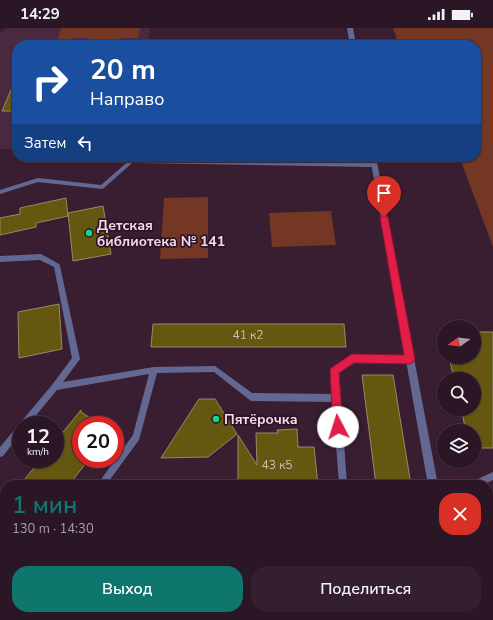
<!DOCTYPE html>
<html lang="ru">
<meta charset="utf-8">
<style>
:root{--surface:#2b1626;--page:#331f2e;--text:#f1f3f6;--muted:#a69fa7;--line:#473543;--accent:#0f766e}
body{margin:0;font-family:"Nunito Sans",sans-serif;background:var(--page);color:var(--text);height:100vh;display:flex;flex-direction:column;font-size:15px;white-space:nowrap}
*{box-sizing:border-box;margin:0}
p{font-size:13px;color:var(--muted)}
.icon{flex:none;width:22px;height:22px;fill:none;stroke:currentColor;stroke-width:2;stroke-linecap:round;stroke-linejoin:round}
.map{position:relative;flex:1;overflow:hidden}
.panel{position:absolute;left:0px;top:452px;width:493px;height:140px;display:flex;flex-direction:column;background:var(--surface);border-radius:16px 16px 0 0;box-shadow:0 1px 3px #0004,0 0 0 1px var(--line)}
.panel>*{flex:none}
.guide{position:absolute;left:12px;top:12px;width:469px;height:122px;border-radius:16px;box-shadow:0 1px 3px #0004,0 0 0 1px var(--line);background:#1a4fa0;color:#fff;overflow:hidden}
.needle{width:26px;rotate:255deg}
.tools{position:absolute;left:437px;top:292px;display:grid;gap:8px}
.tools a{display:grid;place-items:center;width:44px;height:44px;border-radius:50%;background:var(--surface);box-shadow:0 1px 3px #0004,0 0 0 1px var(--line);font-size:20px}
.speed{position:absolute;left:12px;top:388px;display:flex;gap:8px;font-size:20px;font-weight:700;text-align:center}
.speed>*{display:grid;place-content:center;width:52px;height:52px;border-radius:50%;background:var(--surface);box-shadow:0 1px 3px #0004,0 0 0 1px var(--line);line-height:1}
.speed small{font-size:10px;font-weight:400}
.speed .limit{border:6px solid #d22;background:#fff;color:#111}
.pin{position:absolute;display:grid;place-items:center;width:34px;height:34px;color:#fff;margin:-41px -17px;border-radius:50% 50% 50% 0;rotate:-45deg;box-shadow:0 0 4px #0007}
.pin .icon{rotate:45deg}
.me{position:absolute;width:44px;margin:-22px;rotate:355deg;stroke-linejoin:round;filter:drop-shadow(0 0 3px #0008)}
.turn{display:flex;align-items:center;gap:14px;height:84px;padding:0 12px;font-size:18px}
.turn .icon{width:52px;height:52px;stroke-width:2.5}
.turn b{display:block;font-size:28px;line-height:34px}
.then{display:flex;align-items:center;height:38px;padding:0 12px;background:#0003;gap:8px;font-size:15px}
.round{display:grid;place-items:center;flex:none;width:42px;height:42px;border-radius:16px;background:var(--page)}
.overview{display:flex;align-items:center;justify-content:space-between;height:68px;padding:0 12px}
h1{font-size:24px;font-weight:600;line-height:30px;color:var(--accent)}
.button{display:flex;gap:8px;margin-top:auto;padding:8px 12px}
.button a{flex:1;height:46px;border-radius:16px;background:var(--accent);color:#fff;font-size:16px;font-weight:600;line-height:46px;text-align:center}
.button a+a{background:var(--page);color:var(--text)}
.status{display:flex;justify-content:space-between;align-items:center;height:28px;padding:0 20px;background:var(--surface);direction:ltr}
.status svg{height:11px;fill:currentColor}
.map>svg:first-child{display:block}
.built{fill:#492840}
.green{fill:#733724}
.building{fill:#65570f;stroke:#938c67}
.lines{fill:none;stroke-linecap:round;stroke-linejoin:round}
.service{fill:#636892;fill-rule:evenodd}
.minor{fill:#636892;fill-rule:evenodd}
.route{fill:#e11d48;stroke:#92132f}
.poi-dot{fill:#0fd98a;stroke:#2f1428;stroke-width:1.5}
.labels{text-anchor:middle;stroke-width:3.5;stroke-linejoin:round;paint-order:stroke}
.number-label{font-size:12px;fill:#ccbbb2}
.poi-label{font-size:14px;font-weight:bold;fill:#efdce8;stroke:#2f1428;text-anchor:start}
</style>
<div class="status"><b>14:29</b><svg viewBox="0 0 49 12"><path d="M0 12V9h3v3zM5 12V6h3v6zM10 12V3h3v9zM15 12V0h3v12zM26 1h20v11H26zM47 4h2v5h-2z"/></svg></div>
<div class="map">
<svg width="493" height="592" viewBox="0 0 493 592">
<rect width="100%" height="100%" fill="#391e32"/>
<path class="built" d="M7 0H149L150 3 147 17H17V116L10 121H0V5Z"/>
<path class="green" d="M61 0H140L138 10H121V12L86 13 87 10H74L73 13H57Z
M393 0H493V219L461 133 435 134 434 129H476V17H399Z
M208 169V230L160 231 164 170Z
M331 183 336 217 272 219 269 185Z"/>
<path class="building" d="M17 48V83H2Z
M66 170 68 188 36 195V199L0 207V190L20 186V180Z
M103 178 111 226 73 233 68 185Z
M59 276 62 321 19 330 18 284Z
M153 296H344L346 319H151Z
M474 304H493V420H474V403H466L461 381H474V351H454L449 329H474Z
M362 347H393L411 457H376Z
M199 371H215L237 406 208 429 161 430Z
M81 382V384L101 397H81V431H89L69 457H20L41 431H55V414Z
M297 401 298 419H314L318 457H242V453H238V407L257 437 256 405H278L277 402Z"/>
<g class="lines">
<path class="service" d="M131 131 374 135 377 137 374 139 132 135 104 160 102 161 38 154 0 166V162L38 150 101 157Z
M41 226 59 236 60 238 80 331 63 354 154 339 215 338 252 365 333 366 331 343 332 341 349 328 352 327 410 328 413 329 414 331 413 333 410 334 353 333 339 344 347 457H339L333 374 251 373 214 344 157 345 139 412 106 457H97L133 407 149 346 57 362 28 397H21V405L3 428 0 429V419L52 357 72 330 54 239 40 232 0 234V228Z
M493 444V452L483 457H470L471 454Z
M488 513 491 514 493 519V535L490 534 488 530Z
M5 583V587H11L8 592H0C0 588 1 584 5 583Z
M157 587H167L170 592H160Z
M349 587H359V592H349Z"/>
<path class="minor" d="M347 0H353L356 17H350Z
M370 129H376L438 457H428Z
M452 587H462L463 592H453Z"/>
</g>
<path class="route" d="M384 186 388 189 415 331 413 334 410 336 354 335 339 345 343 399 342 403 338 404 335 403 333 399 330 343 331 340 352 326 404 327 380 189Z"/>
<g class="poi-dot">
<circle cx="89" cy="205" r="4"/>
<circle cx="216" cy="391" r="4"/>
</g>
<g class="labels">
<g class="number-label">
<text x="248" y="311">41 к2</text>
<text x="277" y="441">43 к5</text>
</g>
<g class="poi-label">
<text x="97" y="202">Детская<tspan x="97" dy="16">библиотека № 141</tspan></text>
<text x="224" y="396">Пятёрочка</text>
</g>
</g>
</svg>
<div class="tools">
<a><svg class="needle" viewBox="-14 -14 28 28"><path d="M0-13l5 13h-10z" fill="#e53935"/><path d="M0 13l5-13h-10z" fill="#a69fa7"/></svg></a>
<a><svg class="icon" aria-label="search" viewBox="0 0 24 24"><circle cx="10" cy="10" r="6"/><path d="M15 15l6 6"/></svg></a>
<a><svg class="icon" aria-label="layers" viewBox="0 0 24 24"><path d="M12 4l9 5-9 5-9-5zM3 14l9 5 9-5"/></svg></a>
</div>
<div class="speed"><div>12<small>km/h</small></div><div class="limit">20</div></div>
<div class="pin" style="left:384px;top:189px;background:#d93025"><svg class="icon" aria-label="arrive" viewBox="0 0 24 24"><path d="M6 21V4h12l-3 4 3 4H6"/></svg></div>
<svg class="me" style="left:338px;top:399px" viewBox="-20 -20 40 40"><circle r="19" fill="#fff"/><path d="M0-13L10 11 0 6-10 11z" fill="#e11d48"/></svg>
<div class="guide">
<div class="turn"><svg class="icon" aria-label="right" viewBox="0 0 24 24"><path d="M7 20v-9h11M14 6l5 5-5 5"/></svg><div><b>20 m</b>Направо</div></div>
<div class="then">Затем<svg class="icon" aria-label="left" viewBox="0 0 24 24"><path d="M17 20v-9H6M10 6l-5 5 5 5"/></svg></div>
</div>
<section class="panel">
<div class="overview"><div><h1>1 мин</h1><p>130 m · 14:30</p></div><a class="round" style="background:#d93025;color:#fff"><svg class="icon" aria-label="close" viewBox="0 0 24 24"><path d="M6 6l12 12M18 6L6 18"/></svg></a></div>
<div class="button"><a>Выход</a><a>Поделиться</a></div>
</section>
</div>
